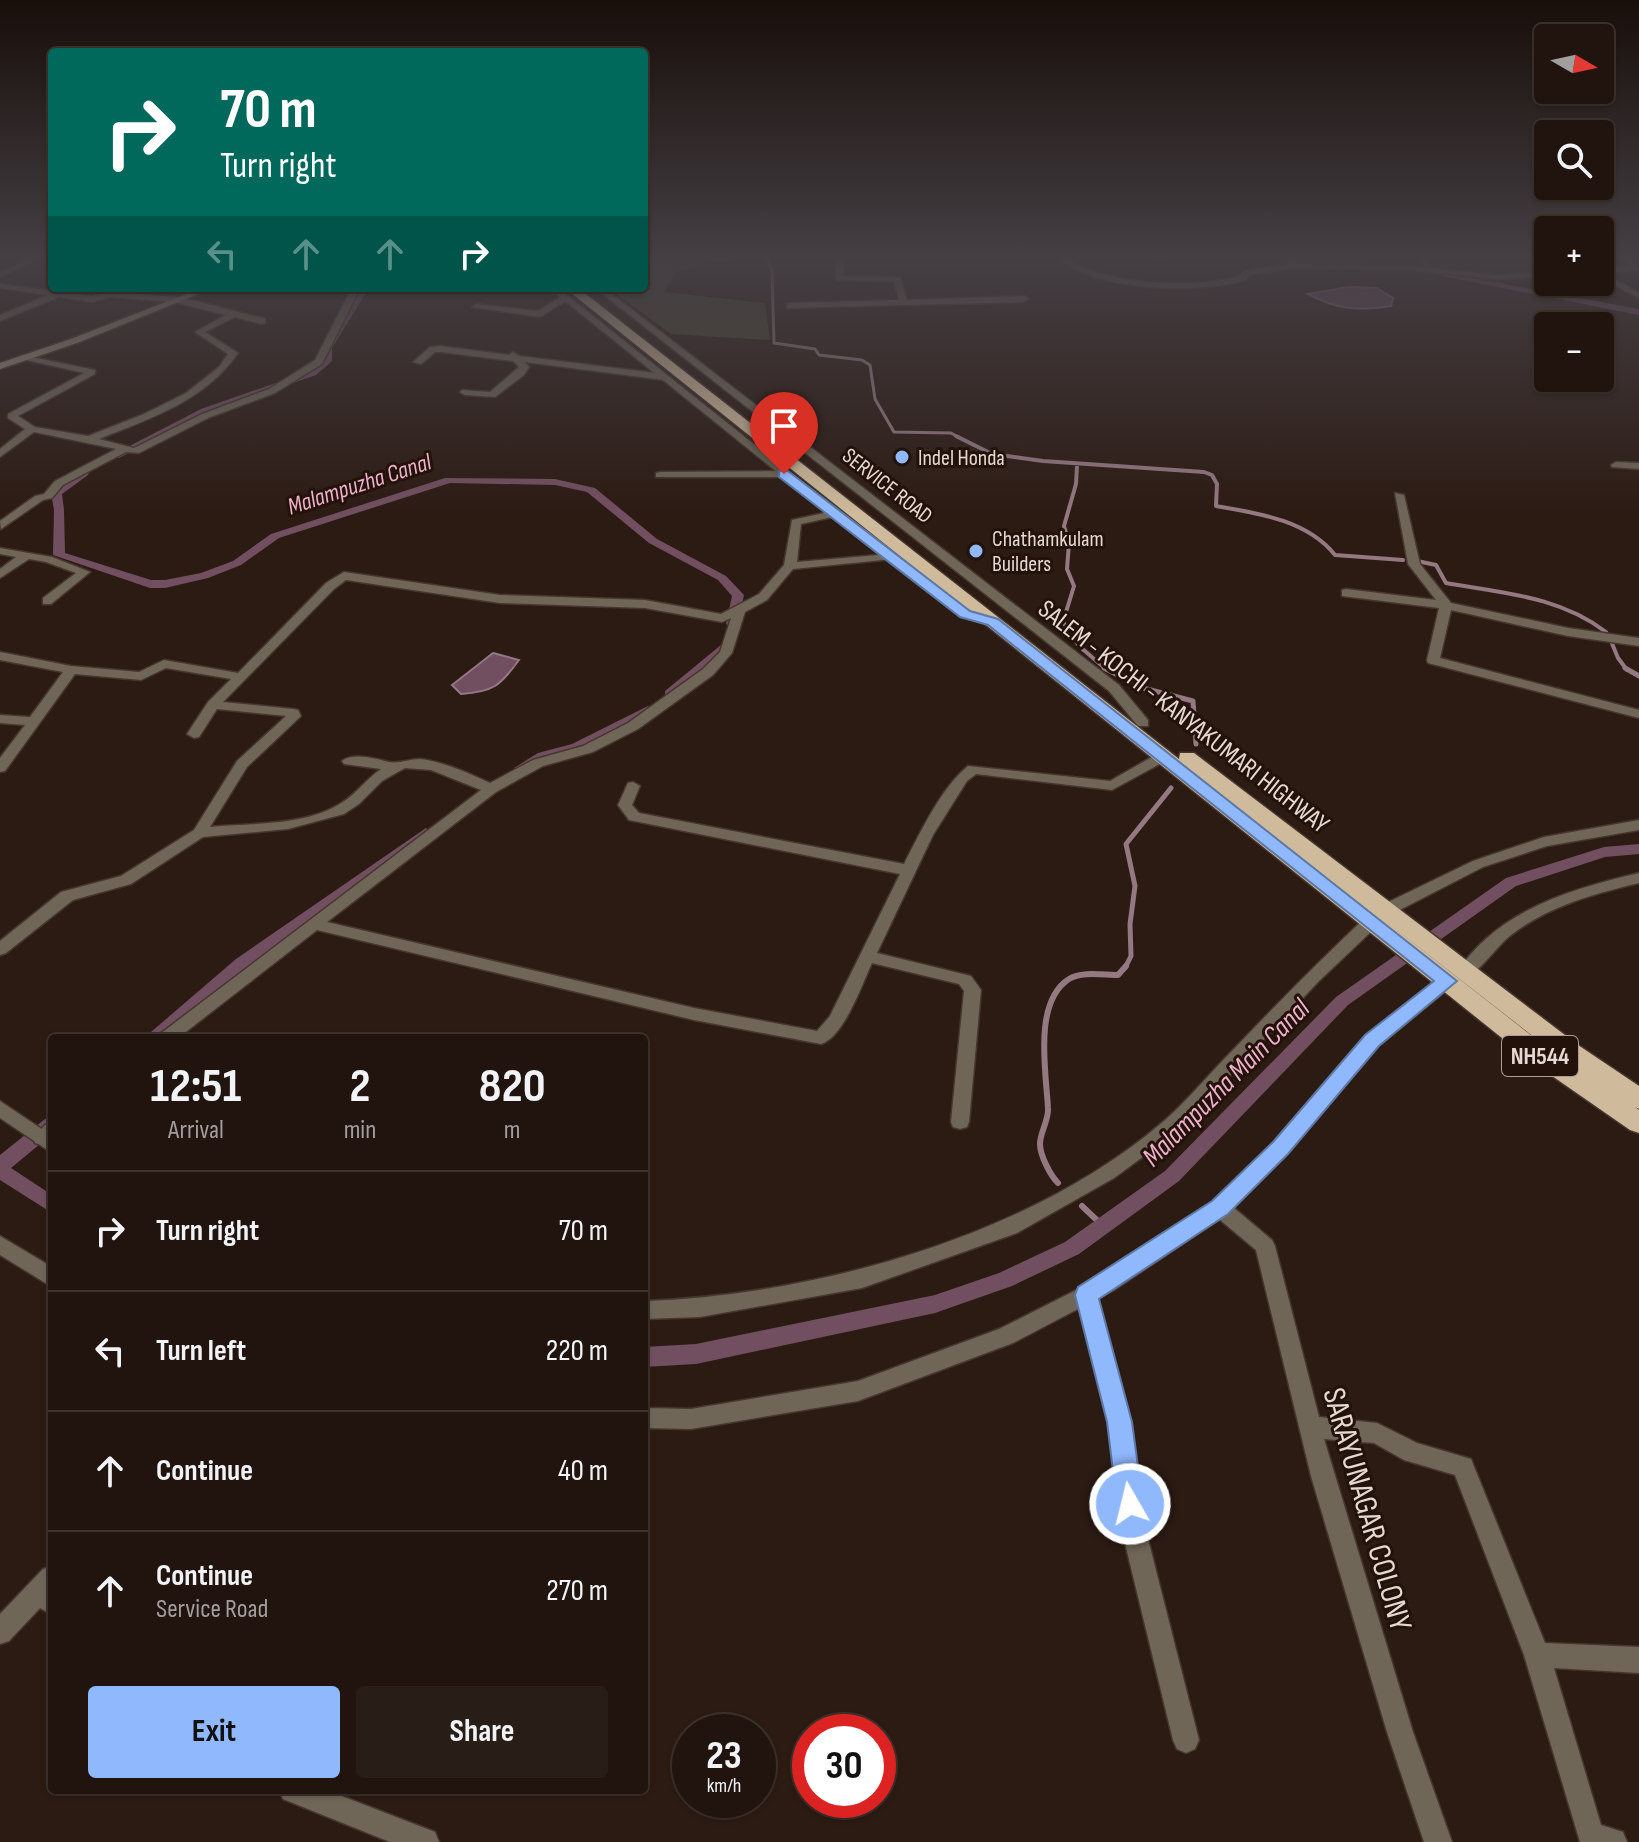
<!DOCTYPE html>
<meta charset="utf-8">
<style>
:root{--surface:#21140e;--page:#291d17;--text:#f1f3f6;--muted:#a29e9e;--line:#3e332e;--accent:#90b8fd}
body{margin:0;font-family:"Sofia Sans Condensed",sans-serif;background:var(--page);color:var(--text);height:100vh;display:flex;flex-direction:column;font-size:30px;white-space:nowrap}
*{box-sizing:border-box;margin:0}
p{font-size:26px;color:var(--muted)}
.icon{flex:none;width:44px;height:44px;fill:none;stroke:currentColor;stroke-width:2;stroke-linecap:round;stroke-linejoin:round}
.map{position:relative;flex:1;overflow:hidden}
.side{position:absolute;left:48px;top:1034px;width:600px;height:760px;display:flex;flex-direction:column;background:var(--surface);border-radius:8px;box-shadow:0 2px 6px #0004,0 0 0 2px var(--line)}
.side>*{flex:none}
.guide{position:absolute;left:48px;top:48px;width:600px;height:244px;border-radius:8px;box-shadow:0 2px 6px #0004,0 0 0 2px var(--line);background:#00695c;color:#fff;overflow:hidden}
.needle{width:52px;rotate:99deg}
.controls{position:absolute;left:1534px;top:24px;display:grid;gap:16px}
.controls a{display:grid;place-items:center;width:80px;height:80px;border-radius:8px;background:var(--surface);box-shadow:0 2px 6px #0004,0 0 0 2px var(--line);font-size:40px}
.speed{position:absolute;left:672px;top:1714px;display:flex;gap:16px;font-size:40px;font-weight:700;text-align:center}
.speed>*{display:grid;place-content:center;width:104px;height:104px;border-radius:50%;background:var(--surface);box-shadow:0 2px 6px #0004,0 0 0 2px var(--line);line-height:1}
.speed small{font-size:20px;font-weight:400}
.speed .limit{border:12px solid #d22;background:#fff;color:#111}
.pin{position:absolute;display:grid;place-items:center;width:68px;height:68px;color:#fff;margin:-82px -34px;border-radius:50% 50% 50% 0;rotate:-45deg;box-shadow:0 0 8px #0007}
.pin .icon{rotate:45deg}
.me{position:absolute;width:88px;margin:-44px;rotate:352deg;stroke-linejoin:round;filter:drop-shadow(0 0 6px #0008)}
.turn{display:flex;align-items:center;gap:28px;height:168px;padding:0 40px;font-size:36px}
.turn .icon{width:104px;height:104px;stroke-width:2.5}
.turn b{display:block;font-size:56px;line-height:68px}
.lanes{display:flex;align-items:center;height:76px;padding:0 40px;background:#0003;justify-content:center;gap:40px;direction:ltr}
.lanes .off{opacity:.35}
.eta{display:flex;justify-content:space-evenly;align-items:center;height:136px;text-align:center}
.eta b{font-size:48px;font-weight:700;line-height:56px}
.primary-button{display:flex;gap:16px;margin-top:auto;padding:16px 40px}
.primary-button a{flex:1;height:92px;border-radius:8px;background:var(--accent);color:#111;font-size:32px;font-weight:700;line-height:92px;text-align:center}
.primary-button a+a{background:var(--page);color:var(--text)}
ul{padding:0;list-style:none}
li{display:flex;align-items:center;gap:24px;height:120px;padding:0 40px;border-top:2px solid var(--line)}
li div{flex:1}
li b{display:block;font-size:30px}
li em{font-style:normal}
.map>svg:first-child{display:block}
.green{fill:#46462f}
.water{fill:#724f60;stroke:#947882;stroke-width:2}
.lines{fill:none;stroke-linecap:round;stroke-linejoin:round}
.stream-far3{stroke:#947882;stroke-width:3}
.stream-far2{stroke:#947882;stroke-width:4}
.stream-far1{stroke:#947882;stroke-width:5}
.stream{stroke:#947882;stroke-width:6}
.canal{fill:#724f60;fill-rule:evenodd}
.minor-casing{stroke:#46362e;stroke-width:3}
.tertiary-casing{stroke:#46362e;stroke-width:3}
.secondary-casing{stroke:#46362e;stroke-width:3}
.trunk-casing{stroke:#46362e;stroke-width:3}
.minor{fill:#6f6658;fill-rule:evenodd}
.tertiary{fill:#6f6658;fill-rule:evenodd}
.secondary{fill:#9c8d78;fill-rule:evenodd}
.trunk{fill:#cfba9b;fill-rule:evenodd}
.route{fill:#90b8fd;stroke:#5e78a4;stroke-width:2}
.poi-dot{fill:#90b8fd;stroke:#22120a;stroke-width:3}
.labels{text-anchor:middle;stroke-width:6;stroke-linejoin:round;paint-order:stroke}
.far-poi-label{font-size:22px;fill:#e5d9d3;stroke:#22120a;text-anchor:start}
.far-street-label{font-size:22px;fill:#e5d9d3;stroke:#22120a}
.far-water-label{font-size:24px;font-style:italic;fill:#efb0cd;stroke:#22120a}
.shield{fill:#22120a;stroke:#aa9d97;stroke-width:2}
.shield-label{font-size:24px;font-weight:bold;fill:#e5d9d3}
.street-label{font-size:26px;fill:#e5d9d3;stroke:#22120a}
.water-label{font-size:28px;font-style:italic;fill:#efb0cd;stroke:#22120a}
.near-street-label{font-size:32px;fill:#e5d9d3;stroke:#22120a}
</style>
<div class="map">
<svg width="1639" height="1842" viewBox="0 0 1639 1842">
<rect width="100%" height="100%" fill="#2c1b13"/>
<path class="green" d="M646 256H696L701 266 675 272 664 292 765 303 770 340 671 334 608 288H644Z"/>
<path class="water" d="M1349 287 1377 288 1393 298 1391 306C1357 311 1338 310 1308 294Z
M493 653 519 660C500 686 493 692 461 694L452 685Z"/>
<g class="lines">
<path class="stream-far3" d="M767 258 772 270 774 343 815 349 819 355 862 360 870 365 875 399 894 432 951 433 960 438"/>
<path class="stream-far2" d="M956 436 992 454 1043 461 1204 472 1212 475 1217 484 1216 506C1257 513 1307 520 1335 555L1403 560
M1077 466 1076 484 1064 526 1069 543 1067 569 1074 586 1063 622 1079 646 1107 670
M1417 561 1436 565 1446 583C1502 593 1559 596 1606 632
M1611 641 1618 658 1627 670"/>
<path class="stream-far1" d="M1104 668 1143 688 1193 701 1196 744
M1625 668 1639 676
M1125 968 1131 956 1130 924 1135 886 1126 844 1171 788"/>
<path class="stream" d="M1058 1183C1050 1175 1040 1155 1040 1144 1040 1132 1049 1120 1048 1108 1046 1072 1033 1002 1069 979 1081 971 1104 975 1118 975L1126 966
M1082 1206 1103 1226"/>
<path class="canal" d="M1416 256H1424L1434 270H1428Z
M1439 272 1639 309V315L1442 276Z
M361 288H369L332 348V361L316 375 207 413 119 458 110 456 201 409 310 371 323 360 324 348Z
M84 470 89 473 88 475 62 494 64 510 65 553 151 580H165L201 573 233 561 271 534 445 478 555 479 595 488 657 539 726 576 744 595 738 624 732 628 726 624 732 596 718 580 649 543 587 492 555 485 450 483 279 538 241 565 208 578 165 588H150L53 555 54 510 51 493Z
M721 645 727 649C717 663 683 699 665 697V691Z
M648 706 653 707V713L582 750 548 759 521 772 514 768 538 753 572 744Z
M426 828 433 833 431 836 248 967 164 1038H144L236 959Z
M1639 844V854L1605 857 1516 886 1348 1005 1179 1181 1079 1254 1012 1286 935 1313 696 1364 644 1367V1347L696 1344 935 1295 999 1273 1065 1242 1165 1171 1336 997 1506 878 1604 847Z
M52 1117V1134L11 1168 52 1195V1213L0 1180V1155L45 1119Z"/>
<defs>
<path id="minor" d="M35 256H45L0 277V272Z
M722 256H775L710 261 706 259Z
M836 256H844L843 276 900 277 907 300 1024 296 1028 299 1024 302 787 308V304L790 303 899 300 894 281 836 280Z
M1057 256H1066C1097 286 1200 289 1240 276L1243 271 1288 264 1289 256H1294L1296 264 1411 266 1495 275 1548 272V276L1495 279 1411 270 1292 268 1249 275 1246 280C1201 294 1090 292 1057 256Z
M1150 256H1188L1152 260 1148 258Z
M1622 256H1630L1639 270 1604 273 1639 293V298L1600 277V269L1630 266Z
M0 284 92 296 106 293 107 288H115L114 293 181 297 265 319V323L262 324 235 317 205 332 238 353C205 401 151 418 99 439L134 448 202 414 269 389 315 360 352 288H360L322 364 275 393 208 418 139 453 126 452 63 485 52 498 43 500 1 529 0 521 35 496 44 494 55 481 116 449 34 432 0 457V449L25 429 8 418V414L84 373 22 359V355L95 370V374L18 416 35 427 88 436 144 414 186 393 219 367 228 354 195 332 226 315 173 302 110 297 92 302 59 297 0 321V315L48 295 0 288Z
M563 296 570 298 540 317 472 307 476 304 538 311Z
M441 346 509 355 513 352 519 356 664 374 669 377 664 380 525 362 529 367 524 375 495 397 465 395 460 392 462 390 490 392 519 367 513 361 441 352H435L421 364 413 362 430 347Z
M1616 462 1639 463V469L1612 467 1611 465Z
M660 472 784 471 789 474 784 477H656V473Z
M1395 493 1404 495 1420 564 1451 603 1568 628 1639 638V646L1568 636 1451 610 1440 658 1639 710V718L1428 663 1427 660 1439 608 1342 596V590L1346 589 1436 600 1408 564Z
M833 511 838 514 837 516 801 524 797 562 889 554 895 557 893 559 793 569 767 600 745 612 732 653 713 675 638 729 593 752 543 766 496 792 327 922 694 1008 817 1031 830 1016 900 874 629 820 618 805 628 783 633 782 640 786 632 805 639 813 904 864C920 833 941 788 968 766L1110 781 1157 754H1167L1169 757 1167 760 1112 790 976 774 967 781 933 835 877 953 971 976 981 990 969 1122 967 1127 960 1129 953 1127 951 1122 964 991 959 984 872 963C862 984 844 1037 821 1044L694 1020 317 930 178 1038H157L160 1034 481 790 431 770 405 768 382 781 359 804 344 814 288 829 203 837 131 884 73 900 6 953 0 955V941L61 892 121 876 194 830 237 761 286 716 217 709 199 737 194 738 187 734 208 702 231 679 166 668 141 680 75 674 5 771 0 772V758L25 725 0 723V715L30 717 63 672 0 660V652L71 666 139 672 164 660 238 673 326 583 344 572 500 595 645 600 721 614 759 594 784 565 792 520ZM346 580 500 603 645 608 722 622 731 618 720 652 703 669 628 723 583 746 533 760 490 783C468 773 445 762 420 759 410 759 398 764 389 762 376 759 354 752 342 761L344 764 381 769C365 780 355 796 338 805 302 826 250 823 210 827L247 767 301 716 298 710 293 709 223 702 334 589Z
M0 548 52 557 90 572 51 604H43V598L76 573 46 562 29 559 0 578V569L16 557 0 554Z
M52 1123V1140L42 1145 35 1143 33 1138 45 1125Z
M1220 1200 1227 1202 1272 1240 1275 1246 1319 1417 1377 1423 1417 1443 1471 1459 1545 1643 1639 1647V1673L1554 1668 1601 1825 1623 1832 1627 1842H1580L1524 1655 1455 1475 1404 1460 1374 1443 1324 1439 1413 1732 1452 1842H1424L1387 1732 1311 1476 1256 1250 1213 1214 1210 1208 1213 1202Z
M1087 1286 1094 1289 1097 1295 1130 1422 1146 1531 1199 1740 1195 1749 1186 1753 1177 1749 1173 1740 1122 1531 1108 1422 1077 1295 1080 1289Z
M52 1566V1615L40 1608 9 1641 0 1644V1614L43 1569Z
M279 1790H326L435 1832 439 1842H390L283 1799Z"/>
<path id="tertiary" d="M549 288H558L893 555 969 611 997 619V625L961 617 885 559Z
M595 288H604L1119 685 1148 720V726H1138L1109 691Z
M1639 820V830L1547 846 1483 867 1392 914H1380L1378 910 1380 906 1473 861 1544 837Z
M1639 873V883C1593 894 1549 906 1511 935 1497 946 1479 973 1465 978L1457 972C1498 910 1571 889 1639 873Z
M1371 917 1379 922 1377 926 1318 982 1178 1131 1114 1178 1017 1233 862 1288 700 1317 644 1319V1301C817 1295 1031 1236 1164 1121 1188 1100 1209 1074 1232 1051 1275 1006 1319 961 1365 918Z
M1447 975 1455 981 1453 985 1378 1046 1287 1153 1227 1214 1114 1290 1013 1343 858 1401 691 1429 644 1428V1408L691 1409 858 1381 999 1329 1100 1278 1213 1202 1273 1143 1366 1036 1441 977Z
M0 1101 52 1136V1153L0 1118Z
M0 1236 52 1267V1287L0 1255Z"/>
<path id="secondary" d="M202 288H213L77 343 0 369V363L71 339Z"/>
<path id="trunk" d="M565 288H578L1179 759 1180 753H1194L1578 1045 1639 1086V1109L1635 1107 1639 1110V1133L1630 1130 1532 1062ZM1384 920 1557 1055 1550 1050Z"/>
</defs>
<use href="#minor" class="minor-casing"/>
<use href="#tertiary" class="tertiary-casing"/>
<use href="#secondary" class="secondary-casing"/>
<use href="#trunk" class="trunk-casing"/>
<use href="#minor" class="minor"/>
<use href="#tertiary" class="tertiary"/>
<use href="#secondary" class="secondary"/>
<use href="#trunk" class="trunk"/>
</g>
<linearGradient id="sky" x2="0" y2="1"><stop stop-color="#180f0a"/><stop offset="0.5" stop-color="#453f44"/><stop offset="1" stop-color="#453f44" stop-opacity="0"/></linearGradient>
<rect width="1639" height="514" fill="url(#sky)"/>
<path class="route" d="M779 471H788L970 611 998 619 1457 981 1379 1046 1288 1154 1228 1214 1099 1299 1132 1422 1143 1504 1139 1513 1130 1516 1121 1513 1117 1504 1107 1422 1075 1295 1078 1287 1212 1201 1273 1142 1365 1035 1434 981 988 625 960 617 779 477Z"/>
<g class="poi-dot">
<circle cx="902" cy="457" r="8"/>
<circle cx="976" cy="551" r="8"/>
</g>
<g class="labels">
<g class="far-poi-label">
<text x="918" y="465">Indel Honda</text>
<text x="992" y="546">Chathamkulam<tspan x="992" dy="25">Builders</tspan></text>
</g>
<g class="far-street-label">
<text transform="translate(888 485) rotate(38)" y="8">SERVICE ROAD</text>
</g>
<g class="far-water-label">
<text transform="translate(359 484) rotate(-18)" y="8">Malampuzha Canal</text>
</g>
<rect class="shield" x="1502" y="1036" width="76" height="40" rx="6"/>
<g class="shield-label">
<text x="1540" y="1064">NH544</text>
</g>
<g class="street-label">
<text transform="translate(1184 716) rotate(38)" y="9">SALEM - KOCHI - KANYAKUMARI HIGHWAY</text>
</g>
<g class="water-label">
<text transform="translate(1225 1082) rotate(-45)" y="10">Malampuzha Main Canal</text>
</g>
<g class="near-street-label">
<text transform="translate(1368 1509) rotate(74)" y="11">SARAYUNAGAR COLONY</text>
</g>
</g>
</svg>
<div class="controls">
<a><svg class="needle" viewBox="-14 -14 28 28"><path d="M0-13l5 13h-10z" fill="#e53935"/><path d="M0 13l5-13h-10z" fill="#a29e9e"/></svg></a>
<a><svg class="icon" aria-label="search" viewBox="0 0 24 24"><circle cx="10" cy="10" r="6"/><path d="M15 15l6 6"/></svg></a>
<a>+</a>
<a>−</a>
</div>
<div class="speed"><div>23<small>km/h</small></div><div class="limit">30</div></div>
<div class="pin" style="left:784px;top:474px;background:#d93025"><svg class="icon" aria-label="arrive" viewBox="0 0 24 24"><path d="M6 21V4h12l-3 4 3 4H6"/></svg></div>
<svg class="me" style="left:1130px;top:1504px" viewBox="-20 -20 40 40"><circle r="17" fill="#90b8fd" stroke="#fff" stroke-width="3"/><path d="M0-11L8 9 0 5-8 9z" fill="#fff"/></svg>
<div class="guide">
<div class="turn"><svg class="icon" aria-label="right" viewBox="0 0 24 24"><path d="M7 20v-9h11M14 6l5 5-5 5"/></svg><div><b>70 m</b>Turn right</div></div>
<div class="lanes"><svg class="icon off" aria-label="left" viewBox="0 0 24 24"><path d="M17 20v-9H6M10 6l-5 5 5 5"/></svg><svg class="icon off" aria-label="ahead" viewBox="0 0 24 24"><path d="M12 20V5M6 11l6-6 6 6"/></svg><svg class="icon off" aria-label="ahead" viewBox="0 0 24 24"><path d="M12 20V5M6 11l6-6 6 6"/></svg><svg class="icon" aria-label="right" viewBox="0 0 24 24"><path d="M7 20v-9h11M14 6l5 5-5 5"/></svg></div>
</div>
<section class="side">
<div class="eta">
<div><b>12:51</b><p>Arrival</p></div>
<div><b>2</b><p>min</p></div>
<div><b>820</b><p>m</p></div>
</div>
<ul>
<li><svg class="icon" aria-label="right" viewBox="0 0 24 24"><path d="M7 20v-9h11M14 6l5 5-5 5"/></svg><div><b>Turn right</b></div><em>70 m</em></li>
<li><svg class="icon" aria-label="left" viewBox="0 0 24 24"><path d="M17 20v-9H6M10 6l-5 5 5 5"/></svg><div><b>Turn left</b></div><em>220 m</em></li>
<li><svg class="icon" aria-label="ahead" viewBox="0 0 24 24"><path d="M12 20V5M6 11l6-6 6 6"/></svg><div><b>Continue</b></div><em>40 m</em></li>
<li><svg class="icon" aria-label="ahead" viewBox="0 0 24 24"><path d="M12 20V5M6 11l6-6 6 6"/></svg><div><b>Continue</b><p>Service Road</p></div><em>270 m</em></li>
</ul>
<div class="primary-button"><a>Exit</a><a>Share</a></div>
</section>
</div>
